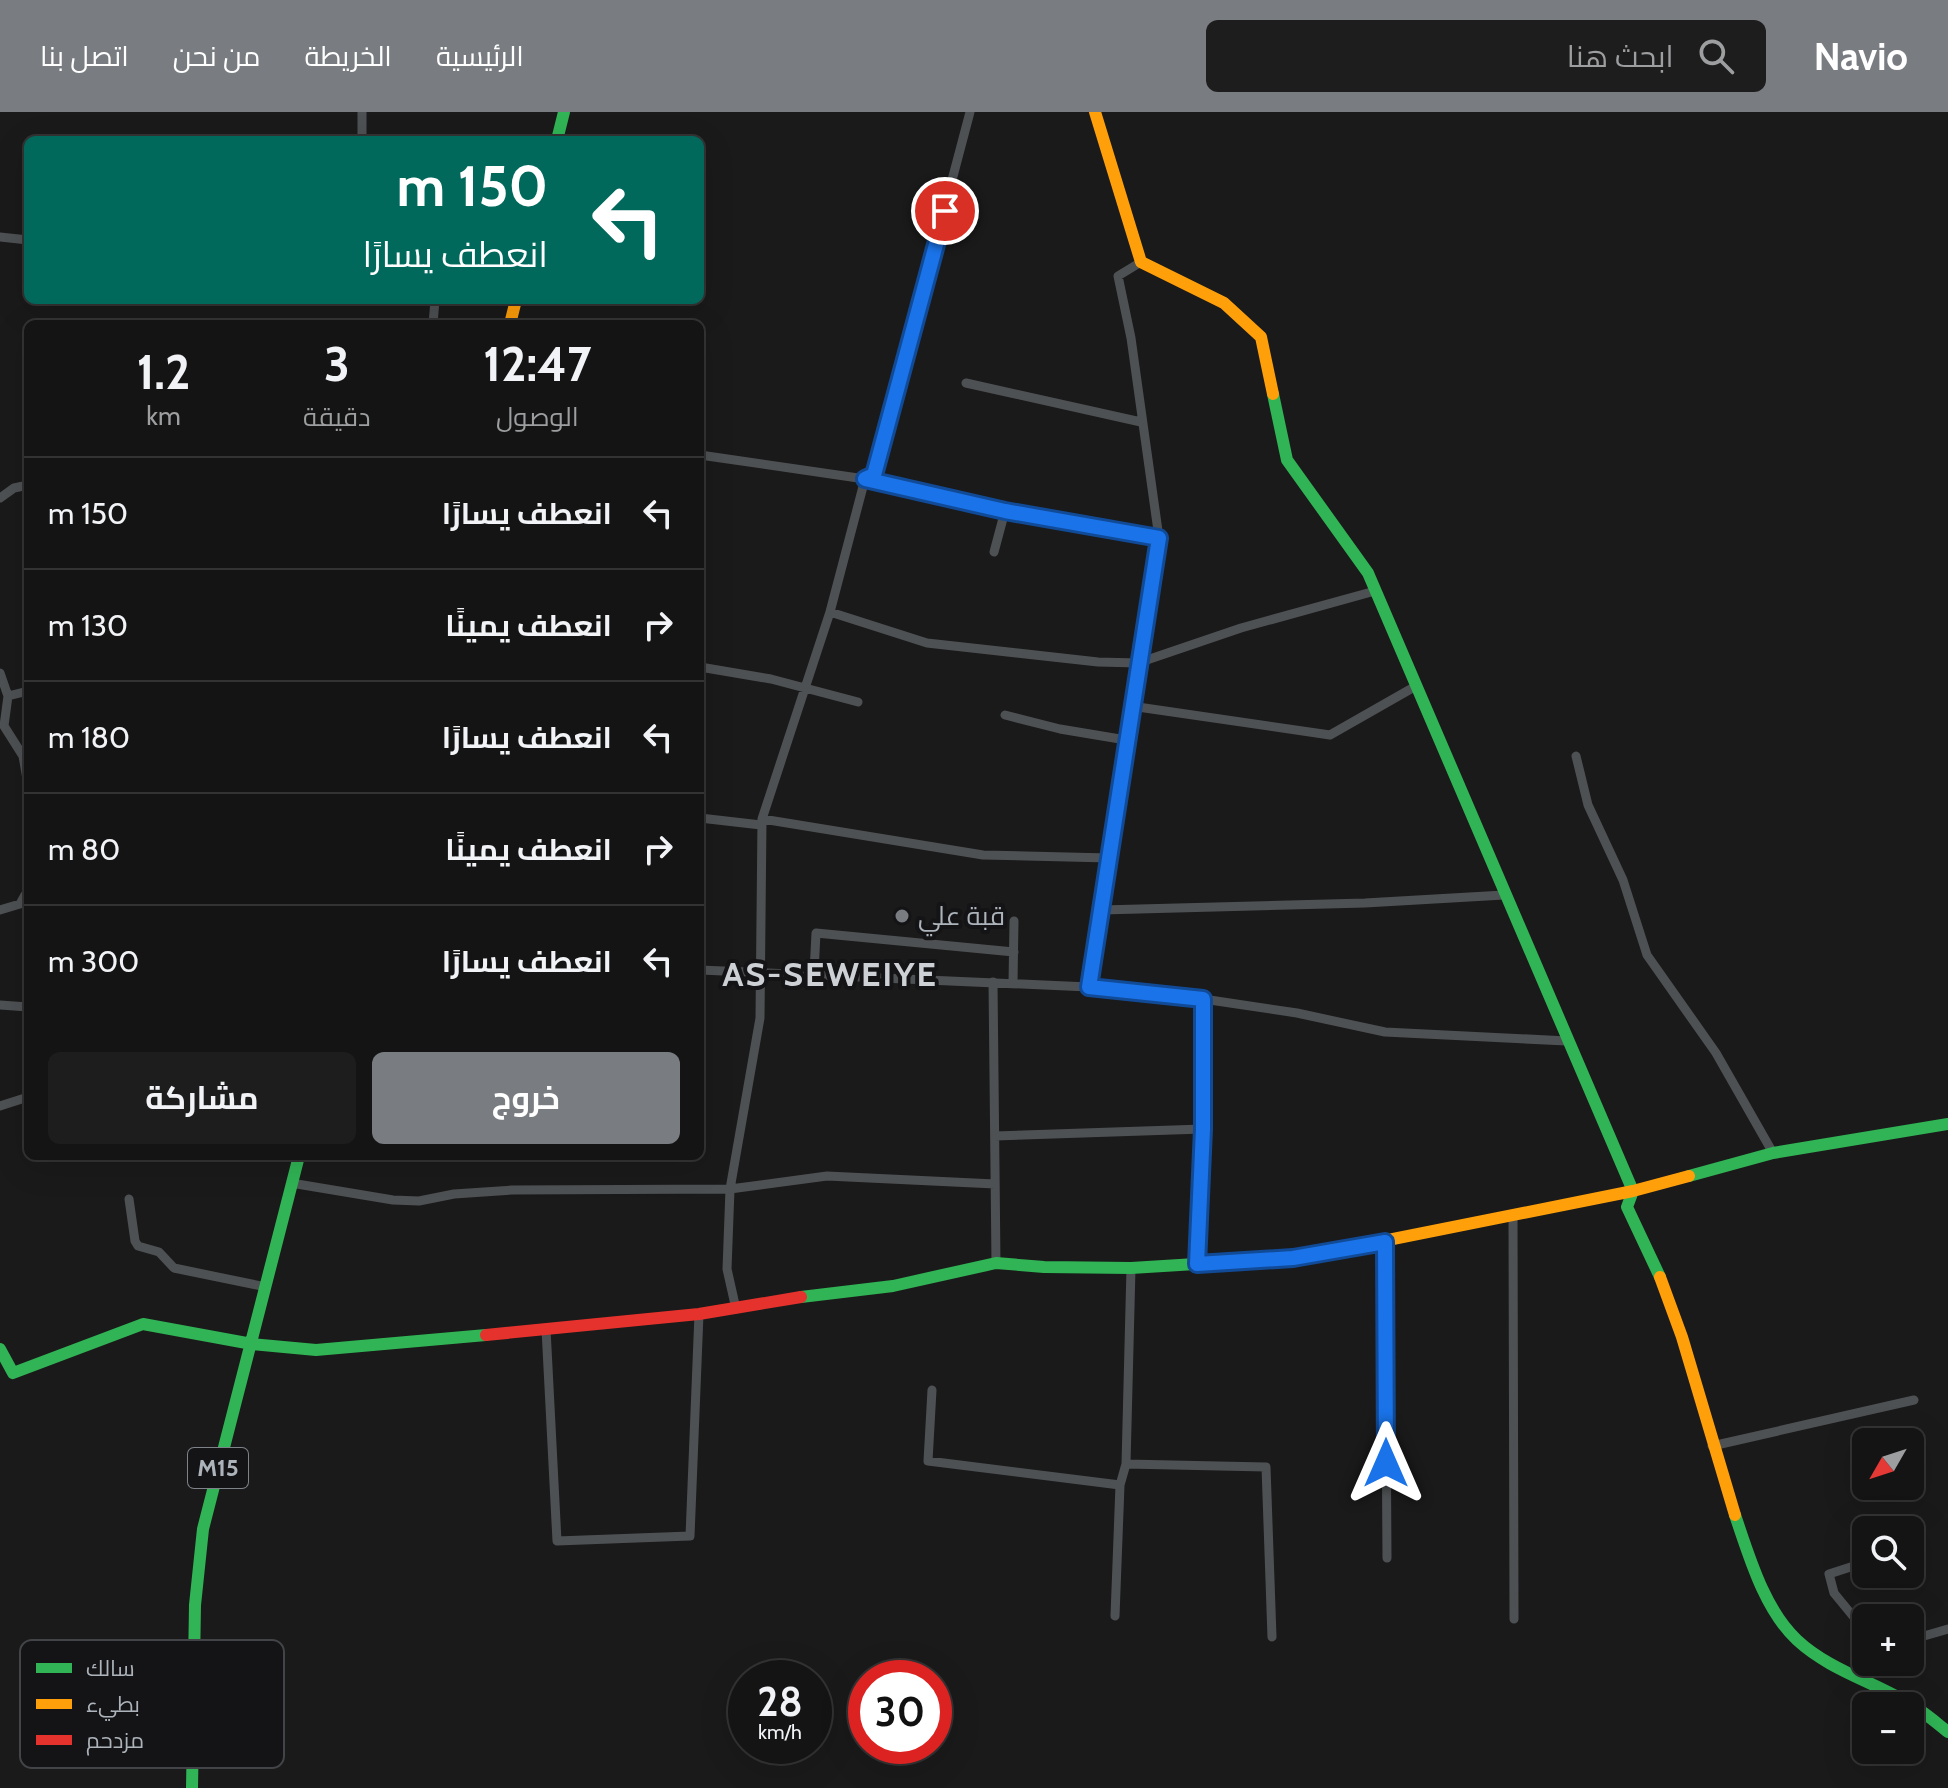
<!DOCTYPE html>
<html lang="ar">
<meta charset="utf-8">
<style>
:root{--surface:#141414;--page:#1d1d1d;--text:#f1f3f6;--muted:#9d9ea0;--line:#333334;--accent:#797d82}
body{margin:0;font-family:Cabin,Cairo,sans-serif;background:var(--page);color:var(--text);direction:rtl;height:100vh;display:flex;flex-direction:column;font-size:30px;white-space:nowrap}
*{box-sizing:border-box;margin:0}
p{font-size:26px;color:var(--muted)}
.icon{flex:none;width:44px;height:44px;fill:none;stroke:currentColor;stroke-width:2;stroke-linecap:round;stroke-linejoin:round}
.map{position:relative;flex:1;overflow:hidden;direction:ltr}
.panel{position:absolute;left:24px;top:208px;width:680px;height:840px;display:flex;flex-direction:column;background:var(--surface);border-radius:12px;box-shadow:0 8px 32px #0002,0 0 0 2px var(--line);direction:rtl}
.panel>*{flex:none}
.hud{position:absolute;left:24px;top:24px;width:680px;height:168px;border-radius:12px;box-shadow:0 8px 32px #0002,0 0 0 2px var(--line);direction:rtl;background:#00695c;color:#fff;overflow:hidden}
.needle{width:52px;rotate:231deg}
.controls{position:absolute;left:1852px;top:1316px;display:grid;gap:16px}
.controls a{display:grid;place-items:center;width:72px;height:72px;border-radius:12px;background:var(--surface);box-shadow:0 8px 32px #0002,0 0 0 2px var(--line);font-size:40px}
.speed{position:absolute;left:728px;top:1548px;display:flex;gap:16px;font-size:40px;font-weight:700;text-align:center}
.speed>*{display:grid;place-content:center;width:104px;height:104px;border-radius:50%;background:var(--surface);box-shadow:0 8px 32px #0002,0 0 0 2px var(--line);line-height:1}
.speed small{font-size:20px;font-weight:400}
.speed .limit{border:12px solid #d22;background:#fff;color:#111}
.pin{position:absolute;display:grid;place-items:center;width:68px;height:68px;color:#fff;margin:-34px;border:4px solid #fff;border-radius:50%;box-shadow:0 2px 8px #0007}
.me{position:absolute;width:88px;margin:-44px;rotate:0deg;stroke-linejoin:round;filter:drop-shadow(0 0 6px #0008)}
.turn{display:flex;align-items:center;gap:28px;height:168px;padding:0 24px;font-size:36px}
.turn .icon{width:104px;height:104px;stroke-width:2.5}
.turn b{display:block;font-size:56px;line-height:68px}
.eta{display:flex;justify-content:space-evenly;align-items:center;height:136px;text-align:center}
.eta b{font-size:48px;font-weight:700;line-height:56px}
.button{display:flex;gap:16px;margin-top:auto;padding:16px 24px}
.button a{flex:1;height:92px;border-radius:12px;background:var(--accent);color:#fff;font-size:32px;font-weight:700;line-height:92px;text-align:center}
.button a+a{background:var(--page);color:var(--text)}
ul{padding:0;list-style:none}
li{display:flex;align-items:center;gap:24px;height:112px;padding:0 24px;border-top:2px solid var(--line)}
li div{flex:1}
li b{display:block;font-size:30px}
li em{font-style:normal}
header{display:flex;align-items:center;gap:48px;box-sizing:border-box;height:112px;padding:0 40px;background:var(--accent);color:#fff}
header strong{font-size:38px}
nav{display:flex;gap:44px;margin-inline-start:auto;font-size:28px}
.search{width:560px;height:72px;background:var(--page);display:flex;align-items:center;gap:20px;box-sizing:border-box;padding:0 28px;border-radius:12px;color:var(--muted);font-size:30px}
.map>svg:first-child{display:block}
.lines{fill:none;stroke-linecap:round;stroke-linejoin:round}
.street{stroke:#4e5153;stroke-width:9}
.fast{stroke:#30b455;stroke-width:12}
.slow{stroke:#ff9f0a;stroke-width:12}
.jam{stroke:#e5322d;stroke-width:12}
.route-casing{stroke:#114b97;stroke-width:20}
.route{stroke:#1a73e8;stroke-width:14}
.poi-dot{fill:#797d82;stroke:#141416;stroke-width:3}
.labels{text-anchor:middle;stroke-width:8;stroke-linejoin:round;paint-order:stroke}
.shield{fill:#141416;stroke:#7e8389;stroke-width:2}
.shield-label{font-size:24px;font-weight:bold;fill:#acb3ba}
.poi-label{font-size:26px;fill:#acb3ba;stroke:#141416;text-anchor:start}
.district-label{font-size:34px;font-weight:bold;letter-spacing:2px;fill:#cdd1d6;stroke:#141416}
.key{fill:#141416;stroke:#424447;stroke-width:2}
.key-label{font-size:22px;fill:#acb3ba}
</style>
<header>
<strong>Navio</strong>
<div class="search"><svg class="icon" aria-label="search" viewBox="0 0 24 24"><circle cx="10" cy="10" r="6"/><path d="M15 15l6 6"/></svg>ابحث هنا</div>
<nav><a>الرئيسية</a><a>الخريطة</a><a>من نحن</a><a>اتصل بنا</a></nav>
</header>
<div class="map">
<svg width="1948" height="1676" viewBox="0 0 1948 1676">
<rect width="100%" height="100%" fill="#1a1a1a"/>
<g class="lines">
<path class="street" d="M362 0V28
M0 125 28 128
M433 212 435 188
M966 271 1141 310
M700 343 865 367 1005 399 1159 426
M0 386 14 376 28 373
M994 440 1005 399
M830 500 927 531 1098 550 1138 551 1241 516 1375 479
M700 555 771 567 858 590
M0 561 8 584 4 614 23 644 28 673
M8 584 28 579
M1131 594 1330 623 1416 574
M1005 603 1060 617 1126 628
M1576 644 1588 693 1623 768 1647 843 1716 941 1773 1041
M700 706 761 713
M762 707 983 743 1109 746
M0 798 20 792 25 783H28
M1101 798 1365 791 1504 783
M700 858 1089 875 1203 887 1297 901 1385 920 1567 929
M814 861 816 821 1014 840
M993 870 996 1151
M1013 871 1014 809
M1089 875 1159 426 1131 226 1118 164 1141 150
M0 893 28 895
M0 994 28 985
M995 1024 1203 1017
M291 1071 393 1088 419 1089 454 1082 512 1078 730 1077 827 1064 995 1072
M129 1087 135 1129 138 1134 159 1140 174 1156 266 1175
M1513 1102 1514 1507
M1385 1130 1387 1446
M1197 1152 1203 1017V887
M736 1197 727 1157 730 1077 760 906 762 707 830 500 865 367 874 363 970 0
M546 1217 557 1429 690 1424 699 1202
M932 1278 928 1349 1120 1373
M1712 1334 1914 1288
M1126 1352 1266 1355 1272 1525
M1866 1450 1829 1462 1834 1481 1866 1520
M1115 1504 1120 1373 1126 1352 1131 1156
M1910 1528 1948 1517
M1864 1568 1873 1550"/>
<path class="fast" d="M557 28 564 0
M1273 282 1287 348 1368 461 1633 1079 1627 1095 1660 1165
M1689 1064 1773 1041 1948 1012
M801 1185 893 1174 996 1151 1044 1155 1131 1156 1293 1146 1328 1140
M0 1237 13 1261 143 1212 252 1232 316 1238 486 1223
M1735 1403C1749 1444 1764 1497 1797 1528 1827 1556 1868 1568 1903 1588 1920 1596 1934 1609 1948 1620
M192 1676 195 1493 203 1417 299 1044"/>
<path class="slow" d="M1095 0 1141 150 1224 191 1261 225 1273 282
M510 212 516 188
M1328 1140 1633 1079 1689 1064
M1660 1165 1682 1225 1735 1403"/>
<path class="jam" d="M486 1223 699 1202 801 1185"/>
</g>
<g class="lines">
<defs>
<path id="route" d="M945 99 874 363 865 367 1005 399 1159 426 1089 875 1203 887V1017L1197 1152 1293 1146 1385 1130 1386 1351"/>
</defs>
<use href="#route" class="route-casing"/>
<use href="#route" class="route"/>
</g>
<circle class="poi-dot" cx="902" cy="804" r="8"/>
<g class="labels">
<rect class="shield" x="188" y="1336" width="60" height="40" rx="6"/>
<g class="shield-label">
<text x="218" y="1364">M15</text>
</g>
<g class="poi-label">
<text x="918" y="813">قبة علي</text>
</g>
<g class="district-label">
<text x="830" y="874">AS-SEWEIYE</text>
</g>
</g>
<rect x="20" y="1528" width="264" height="128" rx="12" class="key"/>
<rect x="36" y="1551" width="36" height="10" fill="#30b455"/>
<rect x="36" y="1587" width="36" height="10" fill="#ff9f0a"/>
<rect x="36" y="1623" width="36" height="10" fill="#e5322d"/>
<g class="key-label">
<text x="86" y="1564">سالك</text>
<text x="86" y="1600">بطيء</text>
<text x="86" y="1636">مزدحم</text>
</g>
</svg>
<div class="controls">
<a><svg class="needle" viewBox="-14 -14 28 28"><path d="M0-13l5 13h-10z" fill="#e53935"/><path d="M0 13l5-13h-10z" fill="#9d9ea0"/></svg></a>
<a><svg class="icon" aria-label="search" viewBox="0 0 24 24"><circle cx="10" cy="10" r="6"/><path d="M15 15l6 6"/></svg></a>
<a>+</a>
<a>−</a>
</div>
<div class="speed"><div>28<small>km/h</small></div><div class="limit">30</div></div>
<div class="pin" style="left:945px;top:99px;background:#d93025"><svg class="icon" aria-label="arrive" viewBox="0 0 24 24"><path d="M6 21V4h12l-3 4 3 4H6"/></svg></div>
<svg class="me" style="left:1386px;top:1351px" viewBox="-20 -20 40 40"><path d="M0-17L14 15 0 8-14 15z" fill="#1a73e8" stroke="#fff" stroke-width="4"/></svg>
<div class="hud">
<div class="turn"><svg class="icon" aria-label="left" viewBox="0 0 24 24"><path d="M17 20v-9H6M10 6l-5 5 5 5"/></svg><div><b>150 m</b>انعطف يسارًا</div></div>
</div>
<section class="panel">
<div class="eta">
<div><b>12:47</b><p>الوصول</p></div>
<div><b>3</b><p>دقيقة</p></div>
<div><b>1.2</b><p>km</p></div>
</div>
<ul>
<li><svg class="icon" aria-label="left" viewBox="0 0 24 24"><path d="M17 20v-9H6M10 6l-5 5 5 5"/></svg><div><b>انعطف يسارًا</b></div><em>150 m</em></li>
<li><svg class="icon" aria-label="right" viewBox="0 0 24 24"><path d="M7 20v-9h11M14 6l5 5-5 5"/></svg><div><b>انعطف يمينًا</b></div><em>130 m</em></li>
<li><svg class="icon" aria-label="left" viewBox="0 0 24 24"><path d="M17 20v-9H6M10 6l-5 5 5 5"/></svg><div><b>انعطف يسارًا</b></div><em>180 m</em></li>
<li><svg class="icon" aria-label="right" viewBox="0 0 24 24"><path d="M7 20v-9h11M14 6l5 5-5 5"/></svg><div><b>انعطف يمينًا</b></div><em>80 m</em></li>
<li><svg class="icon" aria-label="left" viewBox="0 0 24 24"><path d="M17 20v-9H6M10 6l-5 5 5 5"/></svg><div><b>انعطف يسارًا</b></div><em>300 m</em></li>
</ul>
<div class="button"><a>خروج</a><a>مشاركة</a></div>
</section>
</div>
